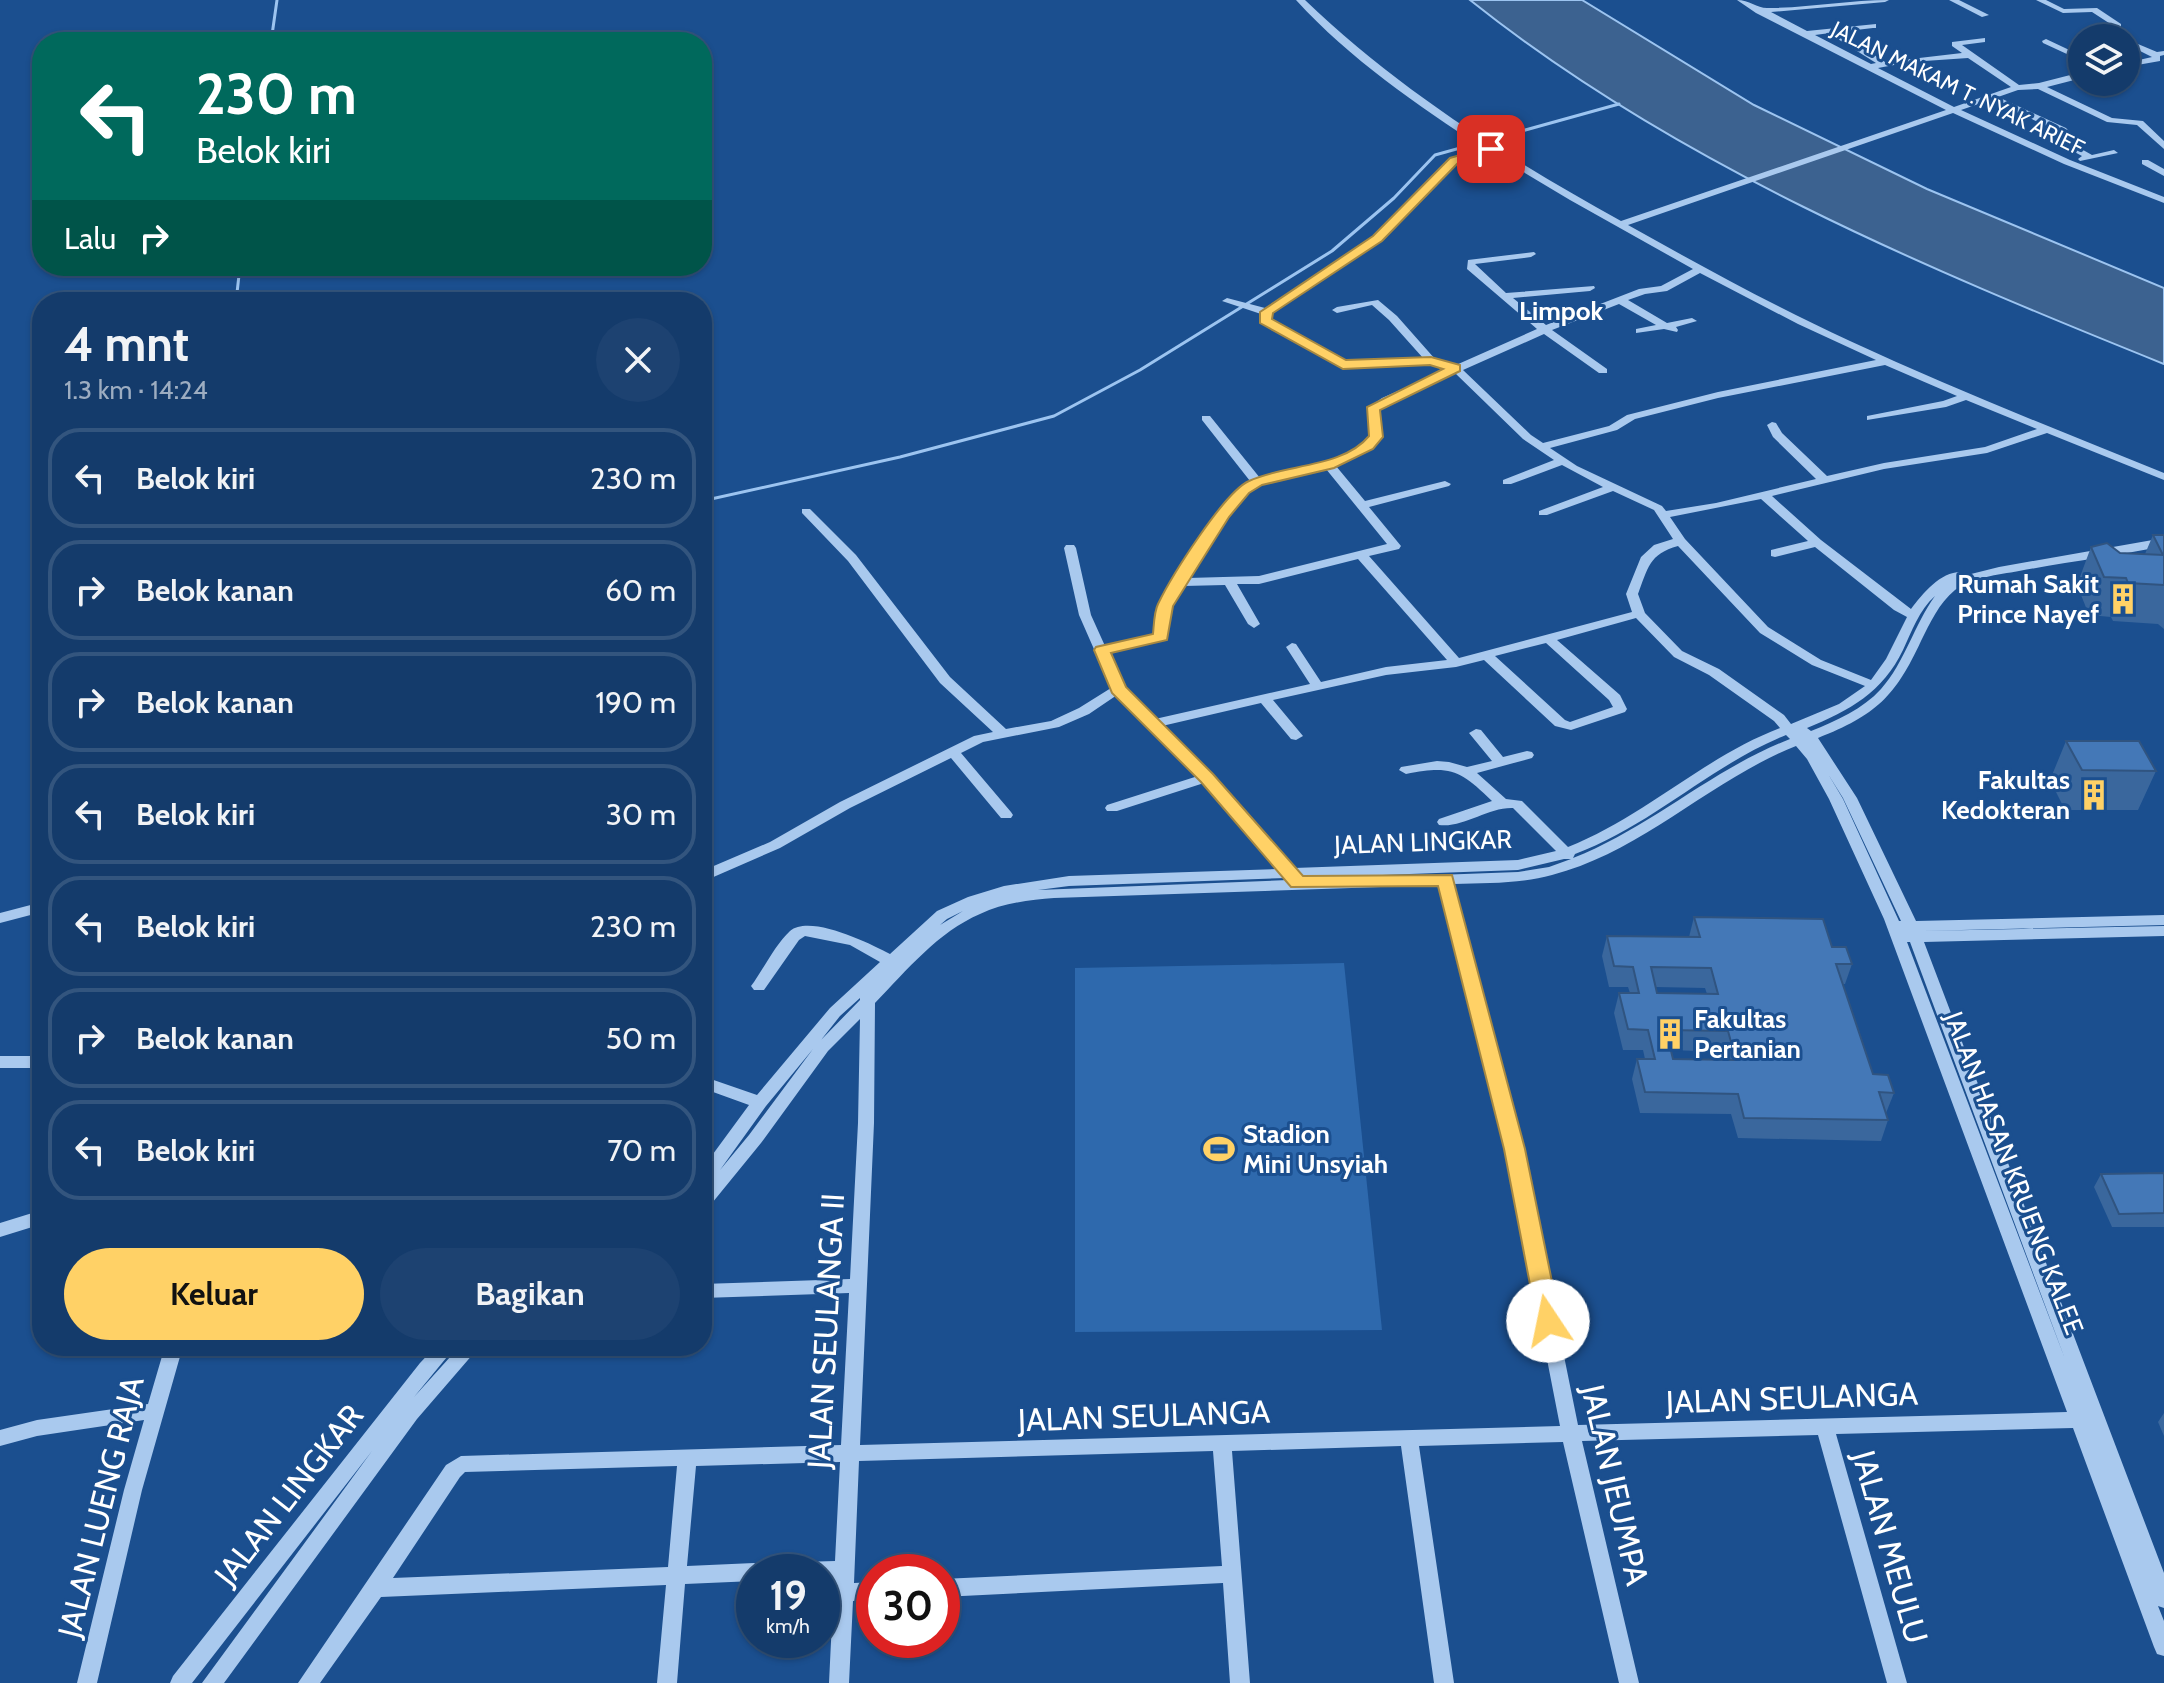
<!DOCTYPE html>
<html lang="id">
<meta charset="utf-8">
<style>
:root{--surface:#143b6b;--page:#1d4271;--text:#f1f3f6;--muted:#9dadc1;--line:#33557e;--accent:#ffd166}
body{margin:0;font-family:Cabin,sans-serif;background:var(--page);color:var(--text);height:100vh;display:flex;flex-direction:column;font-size:30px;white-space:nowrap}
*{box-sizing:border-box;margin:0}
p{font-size:26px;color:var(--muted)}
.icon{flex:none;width:44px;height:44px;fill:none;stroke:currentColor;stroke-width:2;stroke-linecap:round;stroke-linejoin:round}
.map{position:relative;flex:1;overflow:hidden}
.details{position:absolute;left:32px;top:292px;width:680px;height:1064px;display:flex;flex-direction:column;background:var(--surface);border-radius:32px;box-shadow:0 2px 6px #0004,0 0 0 2px var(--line)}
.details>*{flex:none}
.hud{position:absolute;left:32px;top:32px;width:680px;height:244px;border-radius:32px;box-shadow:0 2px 6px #0004,0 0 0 2px var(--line);background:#00695c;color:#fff;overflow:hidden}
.tools{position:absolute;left:2068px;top:24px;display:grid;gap:16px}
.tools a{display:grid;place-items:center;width:72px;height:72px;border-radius:50%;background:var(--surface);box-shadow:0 2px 6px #0004,0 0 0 2px var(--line);font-size:40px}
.speed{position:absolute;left:736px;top:1554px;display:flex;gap:16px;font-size:40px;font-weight:700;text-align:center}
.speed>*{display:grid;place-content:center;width:104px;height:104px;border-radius:50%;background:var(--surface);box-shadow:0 2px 6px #0004,0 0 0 2px var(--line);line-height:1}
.speed small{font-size:20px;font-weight:400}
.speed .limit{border:12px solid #d22;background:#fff;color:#111}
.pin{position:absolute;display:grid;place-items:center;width:68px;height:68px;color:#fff;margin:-34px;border-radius:16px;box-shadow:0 4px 12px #0006}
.me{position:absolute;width:88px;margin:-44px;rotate:349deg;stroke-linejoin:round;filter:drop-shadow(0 0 6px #0008)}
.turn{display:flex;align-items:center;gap:28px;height:168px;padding:0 32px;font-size:36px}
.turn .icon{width:104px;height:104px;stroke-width:2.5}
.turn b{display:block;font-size:56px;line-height:68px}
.then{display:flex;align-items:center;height:76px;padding:0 32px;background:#0003;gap:16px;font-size:30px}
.round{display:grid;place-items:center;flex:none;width:84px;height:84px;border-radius:42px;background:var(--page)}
.summary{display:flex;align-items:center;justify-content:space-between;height:136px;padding:0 32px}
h1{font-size:48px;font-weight:700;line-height:60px}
.button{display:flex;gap:16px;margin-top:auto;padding:16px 32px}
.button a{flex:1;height:92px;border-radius:48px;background:var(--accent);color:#111;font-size:32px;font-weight:700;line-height:92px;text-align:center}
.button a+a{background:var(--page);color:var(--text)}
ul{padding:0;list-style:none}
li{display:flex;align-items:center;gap:24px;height:100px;margin:0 16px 12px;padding:0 16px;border:4px solid var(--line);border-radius:32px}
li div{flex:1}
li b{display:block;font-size:30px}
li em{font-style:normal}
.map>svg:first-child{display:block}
.green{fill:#2e69ad}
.water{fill:#3c6290;stroke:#9cc4f0;stroke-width:2}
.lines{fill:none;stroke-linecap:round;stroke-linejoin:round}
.stream{stroke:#9cc4f0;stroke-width:3}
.minor{fill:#a9c9ee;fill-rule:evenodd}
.wall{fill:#3a679d;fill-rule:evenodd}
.building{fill:#4478b7;stroke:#305480;stroke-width:2;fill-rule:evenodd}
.route{fill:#ffd166;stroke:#a68842;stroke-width:2}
.labels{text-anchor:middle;stroke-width:6;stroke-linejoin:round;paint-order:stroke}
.far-street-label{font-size:22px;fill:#fff;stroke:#1b4f8f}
.far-quarter-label{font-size:26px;font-weight:bold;fill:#fff;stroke:#1b4f8f}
.poi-label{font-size:26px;font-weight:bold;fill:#fff;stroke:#1b4f8f;text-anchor:end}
.street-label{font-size:26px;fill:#fff;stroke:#1b4f8f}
.near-street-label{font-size:32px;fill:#fff;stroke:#1b4f8f}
</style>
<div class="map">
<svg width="2164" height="1683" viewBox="0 0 2164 1683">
<rect width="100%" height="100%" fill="#1b4f8f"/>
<path class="green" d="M1344 963 1382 1330 1075 1332V968Z"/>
<path class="water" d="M1470 0H1582L1754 105 1927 189 2164 288V364C1923 267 1674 163 1470 0Z"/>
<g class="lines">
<path class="stream" d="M271 42 277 0
M236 302 240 266
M702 501 900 457 1054 416 1140 370 1332 251 1394 198 1435 155 1619 104"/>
<path class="minor" d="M1296 0H1305C1399 90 1507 158 1621 221L1946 110 1756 13 1737 0C1749 0 1757 8 1767 8 1808 8 1848 0 1889 0L1885 2 1771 12 1807 31 1876 24V28H1873L1839 32 1885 62 1962 53 1952 46V42L1985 38V42L1962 45 2019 85 2039 83 2082 72V78L2047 87 2112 118 2143 121 2164 141V149L2137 125 2107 122 2038 89 2018 90 1998 97 2066 128 2074 137 2076 146 2092 155 2114 150 2118 153 2080 161 2078 159 2082 156 2069 149 2066 138 2060 132 1990 100 1961 110 2070 160 2164 197V203L2064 164 1953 113 1628 225C1701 266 1774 306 1850 341 1953 389 2058 430 2164 473V480L2047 433 1987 453 1884 469 1772 496 1821 540 1911 609C1923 593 1941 571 1962 572L1963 576 1999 567 2164 538V546C2116 556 2067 562 2019 571 1998 575 1972 577 1955 590 1939 603 1930 623 1921 641 1895 697 1876 715 1818 738L1857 798 1916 921 2164 915V925L1920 931 2164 926V936L1924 942 2164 1573V1608L2158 1606 2164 1621V1656L2157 1654 2154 1647 2073 1428 1836 1434 1907 1683H1887L1818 1435 1582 1441 1639 1683H1619L1563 1442 1419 1446 1454 1683H1434L1401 1446 1232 1451 1250 1683H1230L1223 1583 942 1597V1579L1222 1566 1213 1451 859 1461 854 1583 874 1582V1600L853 1601 849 1683H829L834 1579 822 1580V1572H754V1581L685 1584 677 1683H657L666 1585 381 1597 320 1683H298L446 1465 461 1456 841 1445 849 1293 702 1298V1284L850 1279 858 1123 860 1019 828 1051 761 1143 708 1208 702 1210V1191L705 1187 702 1188V1169L749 1105 702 1088V1076L757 1095 830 1008 880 962 850 945 805 936 799 940 764 990H754L751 986 754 982C765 966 776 944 790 931 810 914 869 943 890 954L937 911 968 897 1004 886 1069 876 1278 869 1204 783 1117 811H1107L1105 808 1107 805 1198 776 1117 695 1089 714 1059 727 983 742 961 753 1011 812 1013 815 1011 818H1001L951 758 850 808 780 848 702 882V871L770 842 840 802 974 736 993 732 940 683 848 561 802 513V509H810L856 555 950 677 1006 729 1051 721 1079 708 1111 688 1079 615 1064 548 1066 545H1074L1076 548 1091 615 1105 646 1155 635 1159 606 1218 513 1239 488 1250 481 1202 420V416H1210L1260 478C1293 470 1347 463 1370 437L1367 410 1368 408 1382 398 1447 369 1431 364 1339 366 1261 322V314L1222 301 1227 298 1265 308 1375 237 1451 158 1483 148C1417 105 1350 59 1296 0ZM1830 33V34L1876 63 1871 64 1815 35ZM1968 58 2011 87 1954 107 1878 68 1910 62ZM1490 152 1570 200 1693 269 1661 286 1639 289 1546 325 1513 298 1590 291 1595 288 1594 286 1506 293 1475 264 1531 257 1536 254 1534 252 1468 260 1467 269 1537 329 1456 365 1435 359 1397 316 1378 300 1337 307 1332 310 1337 313 1372 305 1389 320 1423 358 1345 361 1270 319 1271 313 1381 241 1457 162ZM1700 273 1798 324 1876 360 1718 392 1627 415 1609 426 1543 443 1531 435 1463 370 1544 334 1599 373H1607V369L1552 330 1619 304 1656 325 1636 329V333L1664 329 1677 332 1678 330 1676 327 1697 321 1692 318 1667 323 1628 300 1645 294 1667 291ZM1885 365 1957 396 1943 401 1867 416V420L1946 407 1966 400 2037 429 1985 447 1884 463 1827 476 1782 433 1776 423 1772 422 1767 425 1773 437 1816 479 1716 503 1666 511 1662 506 1577 466 1550 448 1617 430 1635 419 1718 398ZM1455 373 1523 439 1554 460 1503 480V484H1511L1562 465 1603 487 1539 511V515H1547L1613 491 1654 510 1673 539 1654 545 1641 557 1626 594 1632 612 1459 658 1369 556 1399 549 1401 546 1369 507 1449 486 1451 484 1445 481 1365 501 1336 466C1353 458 1370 452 1382 437L1378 411 1390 402ZM1326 469 1387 544 1259 576 1188 578C1205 551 1230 498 1260 485 1280 477 1305 474 1326 469ZM1761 499 1808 541 1771 550V556L1775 557 1815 547 1894 610 1907 617 1886 659 1871 680 1821 660 1768 627 1685 539 1670 517ZM1678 546 1760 633 1812 665 1865 686 1839 704 1791 724 1784 715 1719 669 1682 651 1645 613 1638 594C1648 568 1649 554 1678 546ZM1358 559 1447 660 1386 667 1321 682 1296 644 1292 643 1286 647 1310 684 1155 719 1124 687 1108 652 1165 640 1171 606 1184 586 1225 585 1248 624 1254 628 1260 624 1237 584H1259ZM1935 596C1914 625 1905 662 1881 689 1863 709 1836 721 1811 731L1807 728C1849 711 1883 692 1903 650 1912 631 1919 610 1935 596ZM1636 618 1674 657 1709 675 1774 721 1780 728C1704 757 1644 817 1568 847L1522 801 1506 799 1477 773 1532 758 1534 755 1532 752 1527 751 1503 757 1481 730 1476 729 1469 733 1492 761 1467 767 1449 762 1437 761 1401 767 1399 770 1406 774C1451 765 1460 770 1492 801L1439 819 1437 822 1439 825C1464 828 1488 807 1513 808L1556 851 1518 860 1294 868 1212 775 1162 726 1261 703 1291 739 1296 740 1303 736 1273 700 1386 675 1456 667 1484 660 1555 726 1571 730 1625 712 1627 709 1620 695 1557 640ZM1546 643 1609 700 1613 707 1570 722 1565 720 1495 656ZM1786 735 1790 739C1712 769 1650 828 1573 858L1575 854C1651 826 1711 765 1786 735ZM1796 746 1807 759 1829 799 1884 919 2067 1412 1578 1425 1522 1149 1454 884C1487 883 1520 884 1552 875 1642 852 1710 780 1796 746ZM1828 774 1843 798 1901 921H1899L1843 799ZM1564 859H1571L1549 867 1518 872 1302 880 1301 878 1518 870ZM1286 878 1288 880 1038 890 1069 886ZM1440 885 1506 1149 1560 1426 860 1445 874 1123 875 1003C907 970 938 932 980 914 1003 903 1030 900 1054 898ZM963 911 940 925 947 919ZM1907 942H1910L2065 1359ZM860 998V1000L821 1040 840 1016ZM813 1049 749 1135 720 1170 766 1106ZM840 1462 835 1561 767 1563 760 1566 754 1563 687 1566 696 1466ZM677 1466 668 1567 393 1578 460 1477 465 1472Z
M1949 0H1959L1989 15 1982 17Z
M2036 0H2046L2064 9 2097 8 2121 24V28L2111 31 2123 38H2112L2101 33V29L2112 25 2092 12 2063 13Z
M2046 39 2082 56V61L2043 43 2042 41Z
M2126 39 2157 52 2164 51V55L2160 56V61L2126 67V63L2152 57 2126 44Z
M2142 160H2148L2164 169V176L2142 164Z
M42 902V912L0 923V913Z
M0 1056H42V1068H0Z
M42 1128V1163L32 1159C28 1152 32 1137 36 1130Z
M42 1210V1224L0 1237V1223Z
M165 1346H183L142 1490 97 1683H77L124 1490 144 1420 37 1436 0 1446V1430L37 1420 148 1404Z
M436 1346H456L414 1397 460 1346H480L417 1419 224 1683H202L372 1451 192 1683H170L173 1676 420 1363Z"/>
</g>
<path class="wall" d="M2153 535H2164V629L2158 624 2113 621 2111 617 2089 615 2077 585 2091 547 2120 553 2145 554Z
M2066 741 2156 771 2138 810H2065L2050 780Z
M1694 917 1832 947 1852 964 1845 984H1843L1873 1074 1894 1093 1886 1113 1888 1120 1881 1141 1738 1138 1731 1114 1640 1113 1632 1079 1637 1059H1645L1643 1050H1623L1614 1013 1619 993H1630L1628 987H1609L1602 956 1607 936 1689 937ZM1656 987 1705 988 1707 994 1657 993ZM1671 1050 1722 1052 1725 1060 1673 1059Z
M2164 1173V1227H2112L2094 1187 2101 1174Z
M2164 1413V1436L2158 1422Z"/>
<path class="building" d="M2153 535H2164V585L2128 583 2126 578 2104 577 2091 547 2107 543 2120 553 2163 555Z
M2066 741H2139L2156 771 2082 770Z
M1694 917 1823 919 1832 947H1846L1852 964H1836L1873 1074 1888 1075 1894 1093 1879 1092 1888 1120 1744 1118 1738 1094 1645 1092 1637 1059H1655L1648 1030 1628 1029 1619 993H1639L1633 967 1614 966 1607 936 1700 937ZM1651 967 1711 968 1718 994 1657 993ZM1666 1030 1728 1031 1736 1060 1673 1059Z
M2164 1173V1213L2119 1214 2101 1174Z"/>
<path class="route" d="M1491 146 1497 149 1495 152 1458 163 1382 241 1273 313 1272 319 1346 360 1431 357 1460 365V371L1380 410 1383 437 1373 449 1334 468 1262 485 1249 493 1229 517 1173 606 1167 640 1111 653 1126 687 1213 774 1303 876 1452 875 1525 1149 1560 1321 1556 1327 1548 1330 1540 1327 1537 1321 1504 1149 1438 886 1291 887 1201 782 1112 693 1094 650 1096 647 1153 634C1154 624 1154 612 1158 604 1171 577 1224 492 1249 481 1284 464 1343 468 1369 436L1367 407 1443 369 1430 365 1343 369 1260 323V312L1373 236 1450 158Z"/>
<defs>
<symbol id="building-bare" viewBox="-9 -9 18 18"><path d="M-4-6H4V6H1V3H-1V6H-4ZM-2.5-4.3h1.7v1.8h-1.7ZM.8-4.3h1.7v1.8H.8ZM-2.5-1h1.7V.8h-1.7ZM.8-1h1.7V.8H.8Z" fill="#ffd166" stroke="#1b4f8f" stroke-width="2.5" paint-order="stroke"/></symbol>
<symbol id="stadium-bare" viewBox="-9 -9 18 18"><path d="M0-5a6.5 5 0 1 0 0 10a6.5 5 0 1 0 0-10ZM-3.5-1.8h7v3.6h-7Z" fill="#ffd166" stroke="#1b4f8f" stroke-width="2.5" paint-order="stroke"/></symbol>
</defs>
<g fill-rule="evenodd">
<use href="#building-bare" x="2101" y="577" width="44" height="44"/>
<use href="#building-bare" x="2072" y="773" width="44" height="44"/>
<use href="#building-bare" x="1648" y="1012" width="44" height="44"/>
<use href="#stadium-bare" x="1197" y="1127" width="44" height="44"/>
</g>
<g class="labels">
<g class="far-street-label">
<text transform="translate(1958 88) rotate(26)" y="8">JALAN MAKAM T. NYAK ARIEF</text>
</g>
<g class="far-quarter-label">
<text x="1561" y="320">Limpok</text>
</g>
<g class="poi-label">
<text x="2099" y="593">Rumah Sakit<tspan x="2099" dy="30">Prince Nayef</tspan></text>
<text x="2070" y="789">Fakultas<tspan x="2070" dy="30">Kedokteran</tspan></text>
<text x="1694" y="1028" text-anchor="start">Fakultas<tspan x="1694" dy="30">Pertanian</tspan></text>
<text x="1243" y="1143" text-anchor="start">Stadion<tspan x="1243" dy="30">Mini Unsyiah</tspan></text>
</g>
<g class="street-label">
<text transform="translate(1423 842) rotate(-2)" y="9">JALAN LINGKAR</text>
<text transform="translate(2014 1173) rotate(69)" y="9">JALAN HASAN KRUENG KALEE</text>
</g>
<g class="near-street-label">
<text transform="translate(826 1331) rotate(-87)" y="11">JALAN SEULANGA II</text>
<text transform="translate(1792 1398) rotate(-2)" y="11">JALAN SEULANGA</text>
<text transform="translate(1144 1416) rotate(-2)" y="11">JALAN SEULANGA</text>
<text transform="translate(1615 1485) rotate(77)" y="11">JALAN JEUMPA</text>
<text transform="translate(289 1495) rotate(-52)" y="11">JALAN LINGKAR</text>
<text transform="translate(101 1507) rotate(-76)" y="11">JALAN LUENG RAJA</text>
<text transform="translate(1890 1547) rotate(74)" y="11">JALAN MEULU</text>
</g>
</g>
</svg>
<div class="tools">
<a><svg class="icon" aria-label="layers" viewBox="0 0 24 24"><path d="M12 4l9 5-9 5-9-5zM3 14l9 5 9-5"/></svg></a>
</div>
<div class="speed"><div>19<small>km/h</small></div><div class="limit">30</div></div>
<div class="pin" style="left:1491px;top:149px;background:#d93025"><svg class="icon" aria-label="arrive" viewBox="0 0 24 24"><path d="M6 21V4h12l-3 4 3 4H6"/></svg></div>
<svg class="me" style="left:1548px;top:1321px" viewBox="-20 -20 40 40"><circle r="19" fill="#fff"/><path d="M0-13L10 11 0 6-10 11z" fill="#ffd166"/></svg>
<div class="hud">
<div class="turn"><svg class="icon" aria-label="left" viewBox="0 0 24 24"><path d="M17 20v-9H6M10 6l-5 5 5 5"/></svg><div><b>230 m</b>Belok kiri</div></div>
<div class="then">Lalu<svg class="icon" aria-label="right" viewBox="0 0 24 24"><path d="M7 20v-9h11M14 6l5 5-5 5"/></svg></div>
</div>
<section class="details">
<div class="summary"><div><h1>4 mnt</h1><p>1.3 km · 14:24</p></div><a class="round"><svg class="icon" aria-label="close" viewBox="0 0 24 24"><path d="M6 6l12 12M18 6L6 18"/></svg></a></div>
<ul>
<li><svg class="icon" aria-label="left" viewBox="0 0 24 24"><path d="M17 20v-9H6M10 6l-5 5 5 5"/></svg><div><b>Belok kiri</b></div><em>230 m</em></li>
<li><svg class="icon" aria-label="right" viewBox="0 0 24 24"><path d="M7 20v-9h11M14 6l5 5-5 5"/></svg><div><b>Belok kanan</b></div><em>60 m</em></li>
<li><svg class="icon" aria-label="right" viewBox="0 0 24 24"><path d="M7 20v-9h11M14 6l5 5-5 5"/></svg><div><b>Belok kanan</b></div><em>190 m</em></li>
<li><svg class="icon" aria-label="left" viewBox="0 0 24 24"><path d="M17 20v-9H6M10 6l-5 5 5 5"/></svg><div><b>Belok kiri</b></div><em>30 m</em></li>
<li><svg class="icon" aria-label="left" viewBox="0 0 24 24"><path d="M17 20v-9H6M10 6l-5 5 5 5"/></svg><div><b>Belok kiri</b></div><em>230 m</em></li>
<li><svg class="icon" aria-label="right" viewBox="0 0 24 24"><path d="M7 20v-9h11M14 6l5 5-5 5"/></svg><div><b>Belok kanan</b></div><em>50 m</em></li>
<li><svg class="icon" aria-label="left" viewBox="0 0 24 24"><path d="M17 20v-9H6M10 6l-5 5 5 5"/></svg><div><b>Belok kiri</b></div><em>70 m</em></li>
</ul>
<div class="button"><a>Keluar</a><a>Bagikan</a></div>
</section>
</div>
